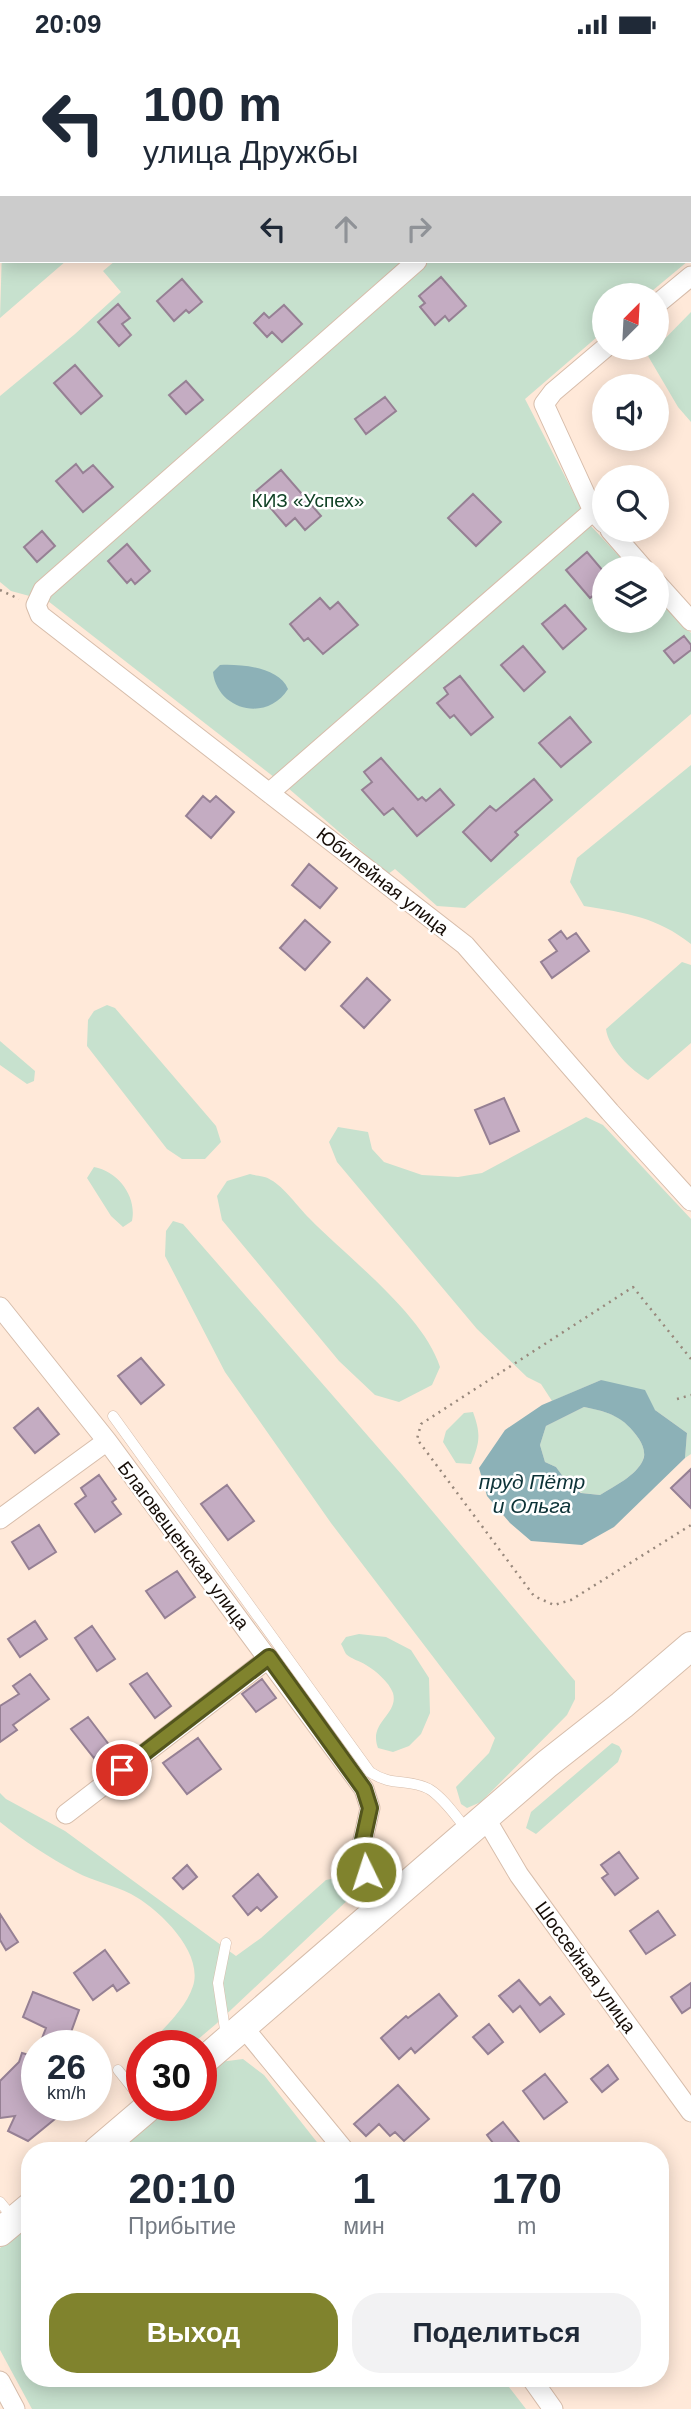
<!DOCTYPE html>
<html lang="ru">
<meta charset="utf-8">
<style>
:root{--surface:#fff;--page:#f2f2f3;--text:#1f2937;--muted:#747a83;--accent:#80832d}
body{margin:0;font-family:Arial,sans-serif;background:var(--page);color:var(--text);height:100vh;display:flex;flex-direction:column;font-size:26px;white-space:nowrap}
*{box-sizing:border-box;margin:0}
p{font-size:23px;color:var(--muted)}
.icon{flex:none;width:38px;height:38px;fill:none;stroke:currentColor;stroke-width:2;stroke-linecap:round;stroke-linejoin:round}
.map{position:relative;flex:1;overflow:hidden}
.drawer{position:absolute;left:21px;top:2093px;width:648px;height:245px;display:flex;flex-direction:column;background:var(--surface);border-radius:28px;box-shadow:0 4px 18px #0003}
.drawer>*{flex:none}
.banner{position:absolute;left:0px;top:0px;width:691px;height:214px;box-shadow:0 4px 18px #0003;background:#fff;color:var(--text);overflow:hidden}
.needle{width:46px;rotate:24deg}
.buttons{position:absolute;left:592px;top:234px;display:grid;gap:14px}
.buttons a{display:grid;place-items:center;width:77px;height:77px;border-radius:50%;background:var(--surface);box-shadow:0 4px 18px #0003;font-size:35px}
.speed{position:absolute;left:21px;top:1981px;display:flex;gap:14px;font-size:35px;font-weight:700;text-align:center}
.speed>*{display:grid;place-content:center;width:91px;height:91px;border-radius:50%;background:var(--surface);box-shadow:0 4px 18px #0003;line-height:1}
.speed small{font-size:18px;font-weight:400}
.speed .limit{border:10px solid #d22;background:#fff;color:#111}
.pin{position:absolute;display:grid;place-items:center;width:60px;height:60px;color:#fff;margin:-30px;border:4px solid #fff;border-radius:50%;box-shadow:0 2px 7px #0007}
.me{position:absolute;width:77px;margin:-38px;rotate:356deg;stroke-linejoin:round;filter:drop-shadow(0 0 5px #0008)}
.turn{display:flex;align-items:center;gap:24px;height:147px;padding:0 28px;font-size:32px}
.turn .icon{width:91px;height:91px;stroke-width:2.5}
.turn b{display:block;font-size:49px;line-height:60px}
.lanes{display:flex;align-items:center;height:66px;padding:0 28px;background:#0003;justify-content:center;gap:35px;direction:ltr}
.lanes .off{opacity:.35}
.eta{display:flex;justify-content:space-evenly;align-items:center;height:119px;text-align:center}
.eta b{font-size:42px;font-weight:800;line-height:49px}
.action{display:flex;gap:14px;margin-top:auto;padding:14px 28px}
.action a{flex:1;height:80px;border-radius:28px;background:var(--accent);color:#fff;font-size:28px;font-weight:800;line-height:80px;text-align:center}
.action a+a{background:var(--page);color:var(--text)}
.status{display:flex;justify-content:space-between;align-items:center;height:49px;padding:0 35px;background:var(--surface);direction:ltr}
.status svg{height:19px;fill:currentColor}
.map>svg:first-child{display:block}
.green{fill:#c7e1ce}
.water{fill:#8cb1b7;fill-rule:evenodd}
.building{fill:#c4acc2;stroke:#968094;stroke-width:2}
.lines{fill:none;stroke-linecap:round;stroke-linejoin:round}
.service-casing{stroke:#d7bdab;stroke-width:11}
.minor-casing{stroke:#d7bdab;stroke-width:21}
.secondary-casing{stroke:#d7bdab;stroke-width:30}
.path{stroke:#98887c;stroke-width:2.5;stroke-dasharray:2 5;stroke-linecap:butt}
.service{stroke:#fff;stroke-width:10}
.minor{stroke:#fff;stroke-width:19}
.secondary{stroke:#fff;stroke-width:28}
.route-casing{stroke:#53551d;stroke-width:18}
.route{stroke:#80832d;stroke-width:12}
.labels{text-anchor:middle;stroke-width:5;stroke-linejoin:round;paint-order:stroke}
.park-label{font-size:19px;fill:#114226;stroke:#fff}
.street-label{font-size:19px;fill:#160d07;stroke:#fff}
.water-label{font-size:21px;font-style:italic;fill:#0c3237;stroke:#fff}
</style>
<div class="status"><b>20:09</b><svg viewBox="0 0 49 12"><path d="M0 12V9h3v3zM5 12V6h3v6zM10 12V3h3v9zM15 12V0h3v12zM26 1h20v11H26zM47 4h2v5h-2z"/></svg></div>
<div class="map">
<svg width="691" height="2360" viewBox="0 0 691 2360">
<rect width="100%" height="100%" fill="#ffe9d9"/>
<path class="green" d="M301 0H691V209L690 211V2H300Z
M2 201V212H66L0 269Z
M115 212H688L646 247H604V282L525 350 590 476 631 520H604V572H656V547L691 584V665L465 859 437 857 395 820 388 825 288 739 48 552 11 542 0 533V347L75 285 121 243 103 222Z
M691 263V373L678 358 648 307Z
M691 716V895C657 868 626 864 584 857L570 833 577 809Z
M682 913 691 916V994L648 1031C632 1022 608 999 606 980Z
M107 956 115 959 216 1077 221 1093 205 1110H182L167 1100 87 997 88 971 94 962Z
M0 992 35 1022 34 1032 27 1035 0 1016Z
M586 1068 603 1076 691 1170V1405L685 1409 687 1384 655 1361 601 1331 552 1352 541 1335 527 1328 477 1280 337 1113 329 1093 338 1078 368 1083 372 1100 384 1113 422 1126 458 1128 482 1124Z
M94 1118C119 1123 137 1148 132 1172L123 1178 111 1167 87 1129Z
M250 1125C257 1127 266 1127 271 1131 283 1137 299 1159 309 1169 349 1210 423 1265 440 1318L432 1336 399 1353 375 1346 339 1312 222 1171 217 1147 227 1132Z
M173 1172 183 1175 402 1426 575 1632V1650L567 1666 481 1753 467 1759 461 1755 456 1738 489 1704 495 1689 331 1474 225 1323 165 1207 166 1182Z
M584 1358C609 1363 624 1367 639 1390 643 1396 646 1404 643 1411 637 1426 613 1438 600 1446L582 1444 567 1433 556 1418 545 1413 540 1396 546 1377Z
M473 1363C481 1385 480 1393 471 1415L456 1414 443 1393 446 1382 464 1364Z
M359 1585 386 1588 411 1601 429 1629 430 1664 421 1685 409 1697 393 1703 378 1699C368 1673 399 1666 393 1644 389 1633 376 1622 366 1616 360 1612 351 1610 346 1605 344 1602 343 1598 341 1595L346 1588Z
M612 1694 619 1697 622 1702 618 1713 536 1785 526 1779 531 1763Z
M0 1744 6 1750 65 1782 236 1907 261 1889 326 1831 340 1828 345 1831 352 1847 216 1975 190 1997H148C163 1979 186 1960 193 1937 204 1903 158 1859 131 1845 113 1836 93 1832 76 1823 48 1808 24 1792 0 1773Z
M243 2010 264 2026 324 2102H115L169 2056H201V2029L220 2013Z
M30 2173V2329H502L526 2360H32L0 2301V2199Z"/>
<path class="water" d="M220 616C241 615 279 618 288 640 267 674 217 661 213 623Z
M601 1331 645 1341 655 1361 687 1384 685 1409 614 1478 582 1496 531 1492 510 1474 487 1447 479 1419 505 1381 542 1356ZM584 1358C610 1363 624 1368 639 1390 643 1396 646 1405 643 1411 637 1426 613 1438 600 1446L581 1444 567 1433 556 1418 545 1413 540 1396 546 1377Z"/>
<path class="building" d="M441 228 466 257 449 272 445 267 435 276 420 258 425 254 419 247Z
M182 230 202 253 189 264 186 261 174 272 157 252Z
M118 255 130 269 122 275 131 286 119 297 98 273Z
M284 256 302 275 282 293 272 283 267 288 254 274 264 264 269 269Z
M75 316 102 347 81 365 54 334Z
M186 332 203 351 186 365 169 346Z
M385 348 396 362 366 385 355 370Z
M76 415 83 424 93 416 113 438 83 463 56 432Z
M281 421 321 467 305 481 295 469 286 477 256 442Z
M473 445 501 473 476 497 448 469Z
M42 482 55 497 37 513 24 498Z
M127 495 150 522 135 535 131 530 127 534 108 512Z
M587 503 604 523V538L590 549 566 521Z
M320 549 330 560 338 553 358 576 323 605 308 589 304 592 290 575Z
M565 556 586 580 563 600 542 575Z
M684 587 691 596V601L674 614 664 602Z
M523 597 545 623 524 642 501 616Z
M460 627 493 668 471 686 454 666 450 669 437 654 448 645 444 639Z
M570 668 591 693 561 718 539 694Z
M381 709 418 751 422 748 426 752 440 740 454 756 417 787 393 759 384 766 362 741 372 733 364 723Z
M534 730 552 751 515 783 518 786 491 812 463 783 490 757 496 762Z
M203 747 210 753 216 747 234 763 211 789 186 767Z
M309 815 337 839 320 859 292 836Z
M305 871 330 893 305 921 280 899Z
M561 882 567 890 576 884 589 902 552 929 541 913 557 902 549 891Z
M367 929 390 951 364 979 341 957Z
M504 1049 519 1082 490 1095 475 1061Z
M141 1309 164 1336 141 1355 118 1327Z
M38 1359 59 1385 35 1404 14 1379Z
M691 1420V1459L671 1439Z
M99 1426 116 1450 112 1453 121 1465 95 1483 75 1455 86 1447 81 1439Z
M227 1436 254 1472 228 1491 201 1455Z
M39 1476 56 1503 29 1520 12 1493Z
M177 1522 195 1548 165 1569 146 1542Z
M35 1572 47 1590 20 1608 8 1590Z
M92 1577 115 1610 97 1622 75 1589Z
M147 1624 171 1657 155 1669 130 1635Z
M30 1625 49 1650 13 1676 17 1681 0 1693V1657L19 1645 13 1637Z
M262 1630 276 1649 256 1663 242 1645Z
M88 1668 110 1697 94 1709 71 1680Z
M198 1689 221 1720 187 1745 163 1714Z
M619 1803 638 1829 615 1846 602 1829 608 1825 601 1816Z
M187 1816 197 1828 183 1840 173 1829Z
M258 1825 277 1848 261 1862 257 1858 248 1866 233 1847Z
M658 1862 675 1886 646 1905 630 1882Z
M0 1865 18 1893 6 1901 0 1891Z
M105 1901 129 1934 117 1942 113 1936 93 1951 74 1924Z
M519 1931 540 1956 550 1948 564 1965 540 1983 520 1957 513 1963 499 1947Z
M691 1934V1958L682 1964 671 1948Z
M33 1943 79 1961 66 1997H39L46 1979 23 1968Z
M439 1945 457 1967 415 2004 411 1999 399 2010 381 1989 406 1967 408 1969Z
M489 1975 503 1993 488 2005 473 1988Z
M22 2004 37 2008V2056H72L28 2092 8 2082 15 2067 0 2069V2032L19 2013Z
M608 2016 618 2030 602 2043 591 2030Z
M545 2025 567 2053 544 2070 523 2042Z
M398 2036 429 2070 404 2092 395 2083 390 2087 379 2075 366 2087 354 2075Z
M503 2073 526 2102H499L487 2086Z"/>
<g class="lines">
<defs>
<path id="service" d="M113 1367 370 1723C392 1738 408 1729 429 1740 444 1749 457 1769 468 1782
M226 1894 218 1934 226 1987
M118 2021 142 2051
M0 2153 13 2169"/>
<path id="minor" d="M655 2 657 0
M417 212 43 541 36 556 40 566 465 896 610 1063 691 1152
M656 256 691 227
M593 462 544 355 553 343 605 299
M610 481 644 520
M656 533 691 572
M269 744 593 462 604 474
M0 1258 107 1392 364 1740 370 1759 361 1800 366 1823 384 1857
M0 1470 107 1392
M66 1765 269 1609
M486 1770 519 1826 691 2063
M244 1979 345 2102
M531 2329 553 2360
M0 2332 15 2360"/>
<path id="secondary" d="M201 2014 547 1715 622 1656 691 1597
M97 2102 151 2056
M0 2183 30 2158"/>
</defs>
<use href="#service" class="service-casing"/>
<use href="#minor" class="minor-casing"/>
<use href="#secondary" class="secondary-casing"/>
<path class="path" d="M81 2 84 0
M0 60 2 57
M0 541 19 550
M691 1310 633 1238 421 1375 417 1390 534 1547 554 1556 571 1551 691 1476
M677 1350 691 1346"/>
<use href="#service" class="service"/>
<use href="#minor" class="minor"/>
<use href="#secondary" class="secondary"/>
</g>
<g class="lines">
<defs>
<path id="route" d="M122 1721 269 1608 364 1740 370 1759 361 1800 366 1823"/>
</defs>
<use href="#route" class="route-casing"/>
<use href="#route" class="route"/>
</g>
<g class="labels">
<g class="park-label">
<text x="308" y="458">КИЗ «Успех»</text>
</g>
<g class="street-label">
<text transform="translate(383 832) rotate(38)" y="7">Юбилейная улица</text>
<text transform="translate(184 1496) rotate(53)" y="7">Благовещенская улица</text>
<text transform="translate(586 1918) rotate(54)" y="7">Шоссейная улица</text>
</g>
<g class="water-label">
<text x="532" y="1440">пруд Пётр<tspan x="532" dy="24">и Ольга</tspan></text>
</g>
</g>
</svg>
<div class="buttons">
<a><svg class="needle" viewBox="-14 -14 28 28"><path d="M0-13l5 13h-10z" fill="#e53935"/><path d="M0 13l5-13h-10z" fill="#747a83"/></svg></a>
<a><svg class="icon" aria-label="sound" viewBox="0 0 24 24"><path d="M4 9h4l5-4v14l-5-4H4zM17 9q2 3 0 6"/></svg></a>
<a><svg class="icon" aria-label="search" viewBox="0 0 24 24"><circle cx="10" cy="10" r="6"/><path d="M15 15l6 6"/></svg></a>
<a><svg class="icon" aria-label="layers" viewBox="0 0 24 24"><path d="M12 4l9 5-9 5-9-5zM3 14l9 5 9-5"/></svg></a>
</div>
<div class="speed"><div>26<small>km/h</small></div><div class="limit">30</div></div>
<div class="pin" style="left:122px;top:1721px;background:#d93025"><svg class="icon" aria-label="arrive" viewBox="0 0 24 24"><path d="M6 21V4h12l-3 4 3 4H6"/></svg></div>
<svg class="me" style="left:366px;top:1823px" viewBox="-20 -20 40 40"><circle r="17" fill="#80832d" stroke="#fff" stroke-width="3"/><path d="M0-11L8 9 0 5-8 9z" fill="#fff"/></svg>
<div class="banner">
<div class="turn"><svg class="icon" aria-label="left" viewBox="0 0 24 24"><path d="M17 20v-9H6M10 6l-5 5 5 5"/></svg><div><b>100 m</b>улица Дружбы</div></div>
<div class="lanes"><svg class="icon" aria-label="left" viewBox="0 0 24 24"><path d="M17 20v-9H6M10 6l-5 5 5 5"/></svg><svg class="icon off" aria-label="ahead" viewBox="0 0 24 24"><path d="M12 20V5M6 11l6-6 6 6"/></svg><svg class="icon off" aria-label="right" viewBox="0 0 24 24"><path d="M7 20v-9h11M14 6l5 5-5 5"/></svg></div>
</div>
<section class="drawer">
<div class="eta">
<div><b>20:10</b><p>Прибытие</p></div>
<div><b>1</b><p>мин</p></div>
<div><b>170</b><p>m</p></div>
</div>
<div class="action"><a>Выход</a><a>Поделиться</a></div>
</section>
</div>
